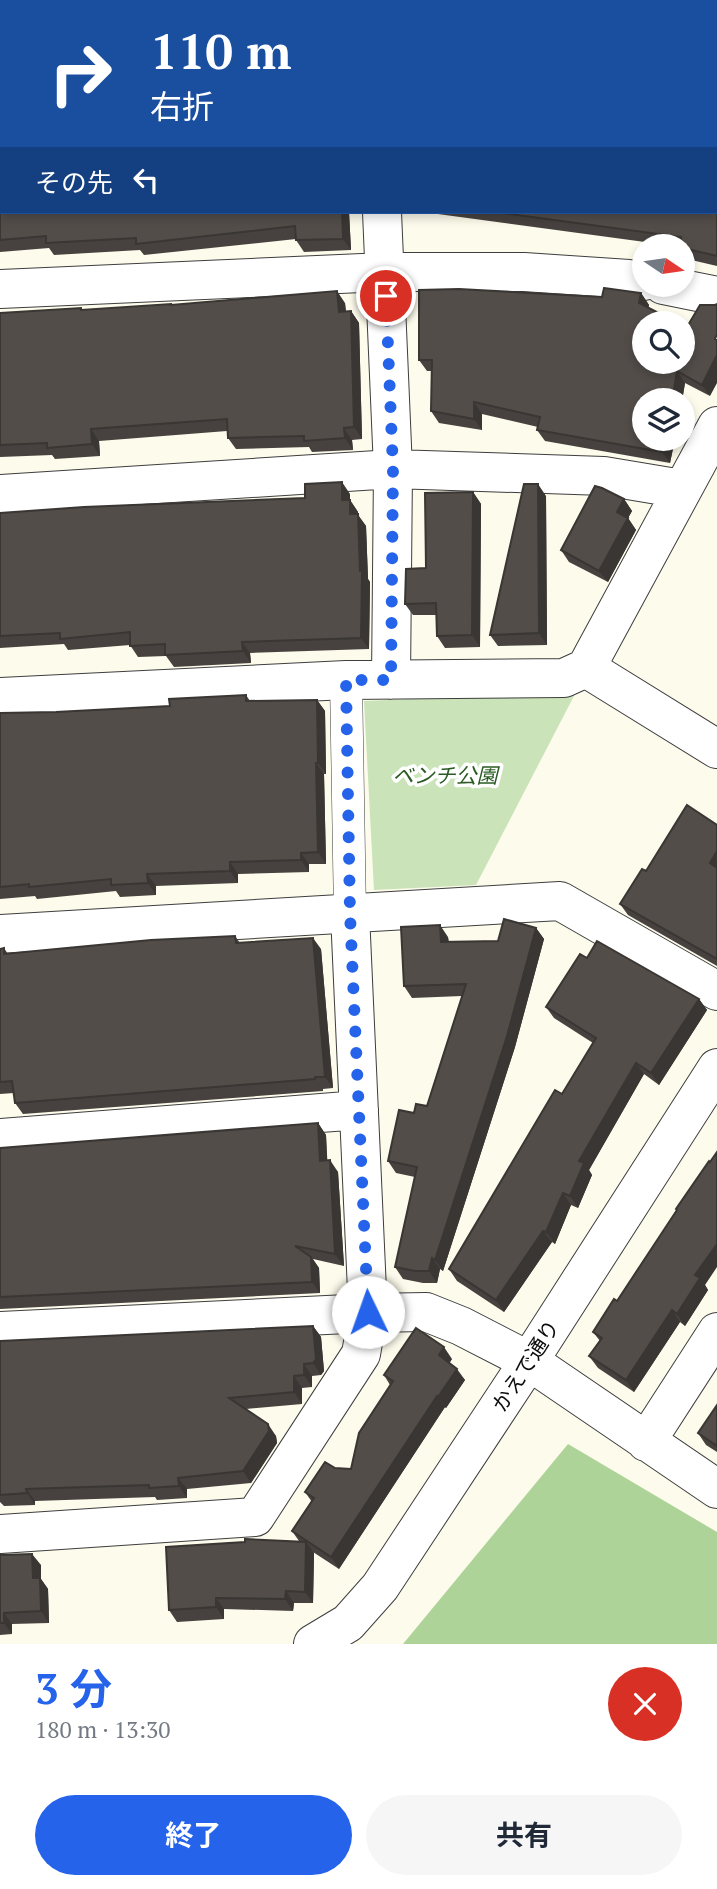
<!DOCTYPE html>
<html lang="ja">
<meta charset="utf-8">
<style>
:root{--surface:#fff;--page:#f6f6f7;--text:#1f2937;--muted:#747a83;--accent:#2563eb}
body{margin:0;font-family:"PT Serif","Noto Sans JP",serif;background:var(--page);color:var(--text);height:100vh;display:flex;flex-direction:column;font-size:26px;white-space:nowrap}
*{box-sizing:border-box;margin:0}
p{font-size:23px;color:var(--muted)}
.icon{flex:none;width:38px;height:38px;fill:none;stroke:currentColor;stroke-width:2;stroke-linecap:round;stroke-linejoin:round}
.map{position:relative;height:1644px;overflow:hidden}
.details{display:flex;flex-direction:column;background:var(--surface);flex:1}
.details>*{flex:none}
.top-card{position:absolute;left:0px;top:0px;width:718px;height:214px;box-shadow:0 4px 10px #0003;background:#1a4fa0;color:#fff;overflow:hidden}
.needle{width:46px;rotate:103deg}
.controls{position:absolute;left:632px;top:234px;display:grid;gap:14px}
.controls a{display:grid;place-items:center;width:63px;height:63px;border-radius:50%;background:var(--surface);box-shadow:0 4px 10px #0003;font-size:35px}
.pin{position:absolute;display:grid;place-items:center;width:60px;height:60px;color:#fff;margin:-30px;border:4px solid #fff;border-radius:50%;box-shadow:0 2px 7px #0007}
.me{position:absolute;width:77px;margin:-38px;rotate:357deg;stroke-linejoin:round;filter:drop-shadow(0 0 5px #0008)}
.turn{display:flex;align-items:center;gap:24px;height:147px;padding:0 35px;font-size:32px}
.turn .icon{width:91px;height:91px;stroke-width:2.5}
.turn b{display:block;font-size:49px;line-height:60px}
.then{display:flex;align-items:center;height:66px;padding:0 35px;background:#0003;gap:14px;font-size:26px}
.round{display:grid;place-items:center;flex:none;width:74px;height:74px;border-radius:37px;background:var(--page)}
.headline{display:flex;align-items:center;justify-content:space-between;height:119px;padding:0 35px}
h1{font-size:42px;font-weight:700;line-height:52px;color:var(--accent)}
.primary-button{display:flex;gap:14px;margin-top:auto;padding:14px 35px}
.primary-button a{flex:1;height:80px;border-radius:42px;background:var(--accent);color:#fff;font-size:28px;font-weight:700;line-height:80px;text-align:center}
.primary-button a+a{background:var(--page);color:var(--text)}
.map>svg:first-child{display:block}
.green{fill:#cae3b9}
.forest{fill:#add399}
.lines{fill:none;stroke-linecap:round;stroke-linejoin:round}
.pedestrian-casing{stroke:#3e3e3e;stroke-width:33}
.minor-casing{stroke:#3e3e3e;stroke-width:40}
.tertiary-casing{stroke:#3e3e3e;stroke-width:40}
.pedestrian{stroke:#fff;stroke-width:32}
.minor{stroke:#fff;stroke-width:38}
.tertiary{stroke:#fff;stroke-width:38}
.wall{fill:#47423f}
.shaded-wall{fill:#393633}
.building{fill:#524d49;stroke:#393633;stroke-width:2}
.route{stroke:#2563eb;stroke-width:12;stroke-dasharray:0 21.6}
.labels{text-anchor:middle;stroke-width:7;stroke-linejoin:round;paint-order:stroke}
.park-label{font-size:21px;font-style:italic;fill:#295b23;stroke:#fff}
.street-label{font-size:21px;fill:#0b0b0b;stroke:#fff}
</style>
<div class="map">
<svg width="717" height="1644" viewBox="0 0 717 1644">
<rect width="100%" height="100%" fill="#fdfbeb"/>
<path class="green" d="M576 692 476 885 374 890 364 701Z"/>
<path class="forest" d="M568 1444 717 1532V1644H403Z"/>
<g class="lines">
<defs>
<path id="pedestrian" d="M346 680 350 914"/>
<path id="minor" d="M370 0V2
M0 92H2
M716 92H717
M382 212 393 469 391 680
M663 285 717 296
M0 289 385 272H524L629 279 644 281
M0 494 393 469 604 476 682 489
M586 668 717 749
M0 697 346 680 564 678 586 668 717 426
M0 934 560 901 717 991
M0 1138 359 1110
M0 1331 368 1313 426 1312 461 1326 529 1361 717 1489
M646 1442 717 1332
M0 1534 255 1517 361 1354 368 1313 350 914"/>
<path id="tertiary" d="M313 1644 348 1623 380 1587 529 1361 717 1068"/>
</defs>
<use href="#pedestrian" class="pedestrian-casing"/>
<use href="#minor" class="minor-casing"/>
<use href="#tertiary" class="tertiary-casing"/>
<use href="#pedestrian" class="pedestrian"/>
<use href="#minor" class="minor"/>
<use href="#tertiary" class="tertiary"/>
</g>
<path class="wall" d="M0 0H329V2H2V54H0Z
M717 108V266L687 259 682 252V247L423 212H716Z
M0 110 349 212 351 250 304 252 296 240V239L144 255 140 250 54 255 49 248 0 252Z
M641 293 649 305 648 308 682 325 710 396 685 383 682 401H644L675 439 670 463 545 441 537 430 538 427 482 414V430L439 423 431 411 432 371H427L419 360 602 297Z
M345 303 346 312 351 311 359 323 362 439 352 440 353 450 312 452 309 447 236 449 228 438 227 431 99 441 100 456 55 459 52 455 0 457V313L82 310 172 305Z
M473 492 481 504 480 647 445 648 437 636V615H413L405 604Z
M350 494V500L358 512V515L366 526 368 579 370 582 369 649 250 653 251 663 174 667 166 656 138 657 130 645 68 650 64 644 0 648V513L305 498Z
M546 496 547 645 498 646 490 635Z
M624 499 632 511 628 518 636 530 608 582 569 562 561 550Z
M246 695 250 701 317 700 325 711 326 774H324L326 864H309V872L238 874V883L156 886V895L120 897 116 891 37 899 35 896 0 899V713L56 712 170 706Z
M717 825V966L628 915 620 904 646 871Z
M536 928 544 939 515 1047 443 1271 440 1269 437 1283H423L403 1279 395 1267 415 1177 396 1173 388 1161 414 1113 427 1106 462 996 412 998 404 986 448 937 449 942 498 941Z
M235 936 240 943 321 949 333 1088 323 1089V1091L23 1114 15 1103 14 1093 0 1094V949L4 948 8 954Z
M587 958 699 999 707 1010 659 1085 644 1074 589 1170 592 1175 578 1208 571 1205 555 1244 552 1242 504 1312 457 1281 449 1269 562 1094 593 1043 554 1018 546 1007Z
M318 1123 326 1135 327 1161 338 1172 344 1266 313 1259 319 1268 320 1293 0 1309V1148Z
M709 1161 705 1285 708 1290 685 1326 680 1322 634 1392 598 1368 589 1356 600 1341 593 1332 617 1301Z
M313 1326 321 1337 324 1371 321 1375 312 1376V1387L302 1388V1404L246 1409 276 1436 277 1443 251 1483 187 1489V1498L157 1500 155 1497 35 1501V1505L4 1506 0 1502V1341Z
M452 1359 449 1363 465 1380 446 1408 445 1407 339 1569 313 1552 314 1553 313 1603H294L293 1611 224 1609V1619L177 1622 169 1610 299 1541 292 1531 312 1502 305 1492 335 1468 351 1469 390 1385 384 1375Z
M717 1405V1452L706 1445 698 1433Z
M0 1555 41 1565V1579L48 1589 49 1623 12 1624V1634L0 1635Z"/>
<path class="shaded-wall" d="M342 212H349L351 250 343 239Z
M337 291 345 303 347 324 339 312Z
M641 293 649 305 647 315 639 303Z
M351 311 359 323 362 439 354 427Z
M717 355V383L710 396 702 385Z
M677 371 685 383 682 401H672Z
M474 402 482 414V430L474 419Z
M344 428 352 440 353 450 345 438Z
M91 429 99 441 100 456 92 444Z
M664 439H675L670 463 662 452Z
M342 482 350 494V500L358 512V515L366 526 368 579 370 582 369 649 361 638 360 571 350 514 342 500Z
M538 484 546 496 547 645 539 633Z
M473 492 481 504 480 647 472 635Z
M624 499 632 511 628 518 636 530 608 582 599 571 617 512Z
M242 642 250 653 251 663 243 651Z
M317 700 325 711 326 774 318 763Z
M316 763 324 774 326 864 318 852Z
M717 851V874L710 863Z
M301 853 309 864V872L301 860Z
M230 862 238 874V883L230 871Z
M147 874 156 886V895L148 883Z
M440 925 448 937 449 953 441 942Z
M536 928 544 939 515 1047 443 1271 435 1260Z
M313 938 321 949 333 1088 325 1077Z
M699 999 707 1010 659 1085 651 1073Z
M636 1063 644 1074 589 1170 592 1175 578 1208 570 1196 579 1161Z
M318 1123 326 1135 328 1173 320 1161Z
M330 1160 338 1172 344 1266 335 1254Z
M563 1193 571 1205 555 1244 546 1232Z
M543 1231 552 1242 504 1312 496 1300Z
M717 1244V1267L705 1285 708 1290 685 1326 677 1314 695 1275Z
M311 1257 319 1268 320 1293 312 1282Z
M432 1258 440 1269 437 1283 429 1271Z
M672 1310 680 1322 634 1392 626 1380Z
M313 1326 321 1337 324 1371 321 1375 313 1363Z
M444 1347 452 1359 447 1367 439 1355Z
M304 1364 312 1376V1387L304 1375Z
M457 1369 465 1380 446 1408 438 1397Z
M294 1376 302 1388V1404L294 1392Z
M437 1396 445 1407 339 1569 331 1557Z
M268 1424 276 1436 277 1443 251 1483 243 1471Z
M178 1478 187 1489V1498L179 1486Z
M26 1489 35 1501V1505L27 1493Z
M306 1542 314 1553 313 1603 305 1592Z
M32 1554 41 1565V1579L48 1589 49 1623 41 1611 33 1578Z
M286 1591 294 1603 293 1611 285 1599Z
M216 1598 224 1609V1619L216 1607Z
M4 1613 12 1624V1634L4 1623Z"/>
<path class="building" d="M0 0H321V2H2V42H0Z
M406 0H704L712 2H406Z
M716 0H717V47H716Z
M716 108H717V256L679 247 681 237 495 212H716Z
M0 110H2V212H342L343 239 296 240 295 226 136 244V238L46 243V236L0 240Z
M604 288 641 293 639 303 680 324H644V362H682V325L687 327 700 305H715L717 304V334L715 339 717 340V355L702 385 677 371 672 401H644V439H664L662 452 537 430 540 417 474 402V419L431 411 432 360H419V290L459 289 602 297Z
M337 291 339 312 351 311 354 427 344 428 345 438 304 441V436L228 438 227 419 91 429 92 444 47 448V443L0 445V313L81 308V310L171 304V305Z
M342 482V500H350V514H358L360 571H362L361 638 242 642 243 651 165 655V644L130 646V632L60 639V633L0 636V513L84 507 305 498V484Z
M524 484H538L539 633 490 635Z
M595 486 602 488 624 499 617 512 628 518 599 571 561 550Z
M473 492 472 635 437 636 436 603 405 604 406 569 426 568 425 493Z
M246 695V701L317 700 318 763H316L318 852 301 853V860L230 862V871L147 874 148 883 111 885V879L29 887V884L0 887V713L56 712 170 706 169 699Z
M687 805 717 825V851L710 863 717 868V959L620 904 642 869 646 871Z
M504 919 536 928 507 1036 435 1260 432 1258 429 1271H415L395 1267 417 1167 388 1161 399 1110 414 1113 416 1104 427 1106 466 984 404 986 401 927 440 925 441 942 498 941Z
M235 936 236 943 313 938 325 1077H315V1079L15 1103 12 1081 0 1082V949L4 948V954L151 940Z
M597 941 699 999 651 1073 636 1063 579 1161 584 1163 570 1196 563 1193 546 1232 543 1231 496 1300 449 1269 555 1090 562 1094 596 1038 546 1007 580 954 587 958Z
M318 1123 320 1161 330 1160 335 1254 295 1246 311 1257 312 1282 0 1297V1148Z
M717 1152V1244L695 1275 700 1278 677 1314 672 1310 626 1380 589 1356 602 1338 593 1332 614 1299 617 1301 677 1210 676 1209 709 1161 710 1162Z
M313 1326 316 1359 313 1363 304 1364V1375L294 1376V1392L229 1398 268 1424 269 1431 243 1471 178 1478 179 1486 149 1488V1485L26 1489 27 1493 0 1495V1341Z
M416 1328 444 1347 439 1355 457 1369 438 1397 437 1396 331 1557 292 1531 314 1498 305 1492 325 1462 335 1468 351 1469 359 1433 393 1381 384 1375Z
M717 1405V1446L698 1433Z
M245 1539 306 1542 305 1592 286 1591 285 1599 216 1598V1607L169 1610 166 1547 245 1542Z
M32 1554 33 1578H40L41 1611 4 1613V1623H0V1555Z"/>
<g class="lines">
<path class="route" d="M368 1312 350 914 346 680H391L393 469 386 296"/>
</g>
<g class="labels">
<g class="park-label">
<text x="445" y="783">ベンチ公園</text>
</g>
<g class="street-label">
<text transform="translate(526 1366) rotate(-57)" y="7">かえで通り</text>
</g>
</g>
</svg>
<div class="controls">
<a><svg class="needle" viewBox="-14 -14 28 28"><path d="M0-13l5 13h-10z" fill="#e53935"/><path d="M0 13l5-13h-10z" fill="#747a83"/></svg></a>
<a><svg class="icon" aria-label="search" viewBox="0 0 24 24"><circle cx="10" cy="10" r="6"/><path d="M15 15l6 6"/></svg></a>
<a><svg class="icon" aria-label="layers" viewBox="0 0 24 24"><path d="M12 4l9 5-9 5-9-5zM3 14l9 5 9-5"/></svg></a>
</div>
<div class="pin" style="left:386px;top:296px;background:#d93025"><svg class="icon" aria-label="arrive" viewBox="0 0 24 24"><path d="M6 21V4h12l-3 4 3 4H6"/></svg></div>
<svg class="me" style="left:368px;top:1312px" viewBox="-20 -20 40 40"><circle r="19" fill="#fff"/><path d="M0-13L10 11 0 6-10 11z" fill="#2563eb"/></svg>
<div class="top-card">
<div class="turn"><svg class="icon" aria-label="right" viewBox="0 0 24 24"><path d="M7 20v-9h11M14 6l5 5-5 5"/></svg><div><b>110 m</b>右折</div></div>
<div class="then">その先<svg class="icon" aria-label="left" viewBox="0 0 24 24"><path d="M17 20v-9H6M10 6l-5 5 5 5"/></svg></div>
</div>
</div>
<section class="details">
<div class="headline"><div><h1>3 分</h1><p>180 m · 13:30</p></div><a class="round" style="background:#d93025;color:#fff"><svg class="icon" aria-label="close" viewBox="0 0 24 24"><path d="M6 6l12 12M18 6L6 18"/></svg></a></div>
<div class="primary-button"><a>終了</a><a>共有</a></div>
</section>
